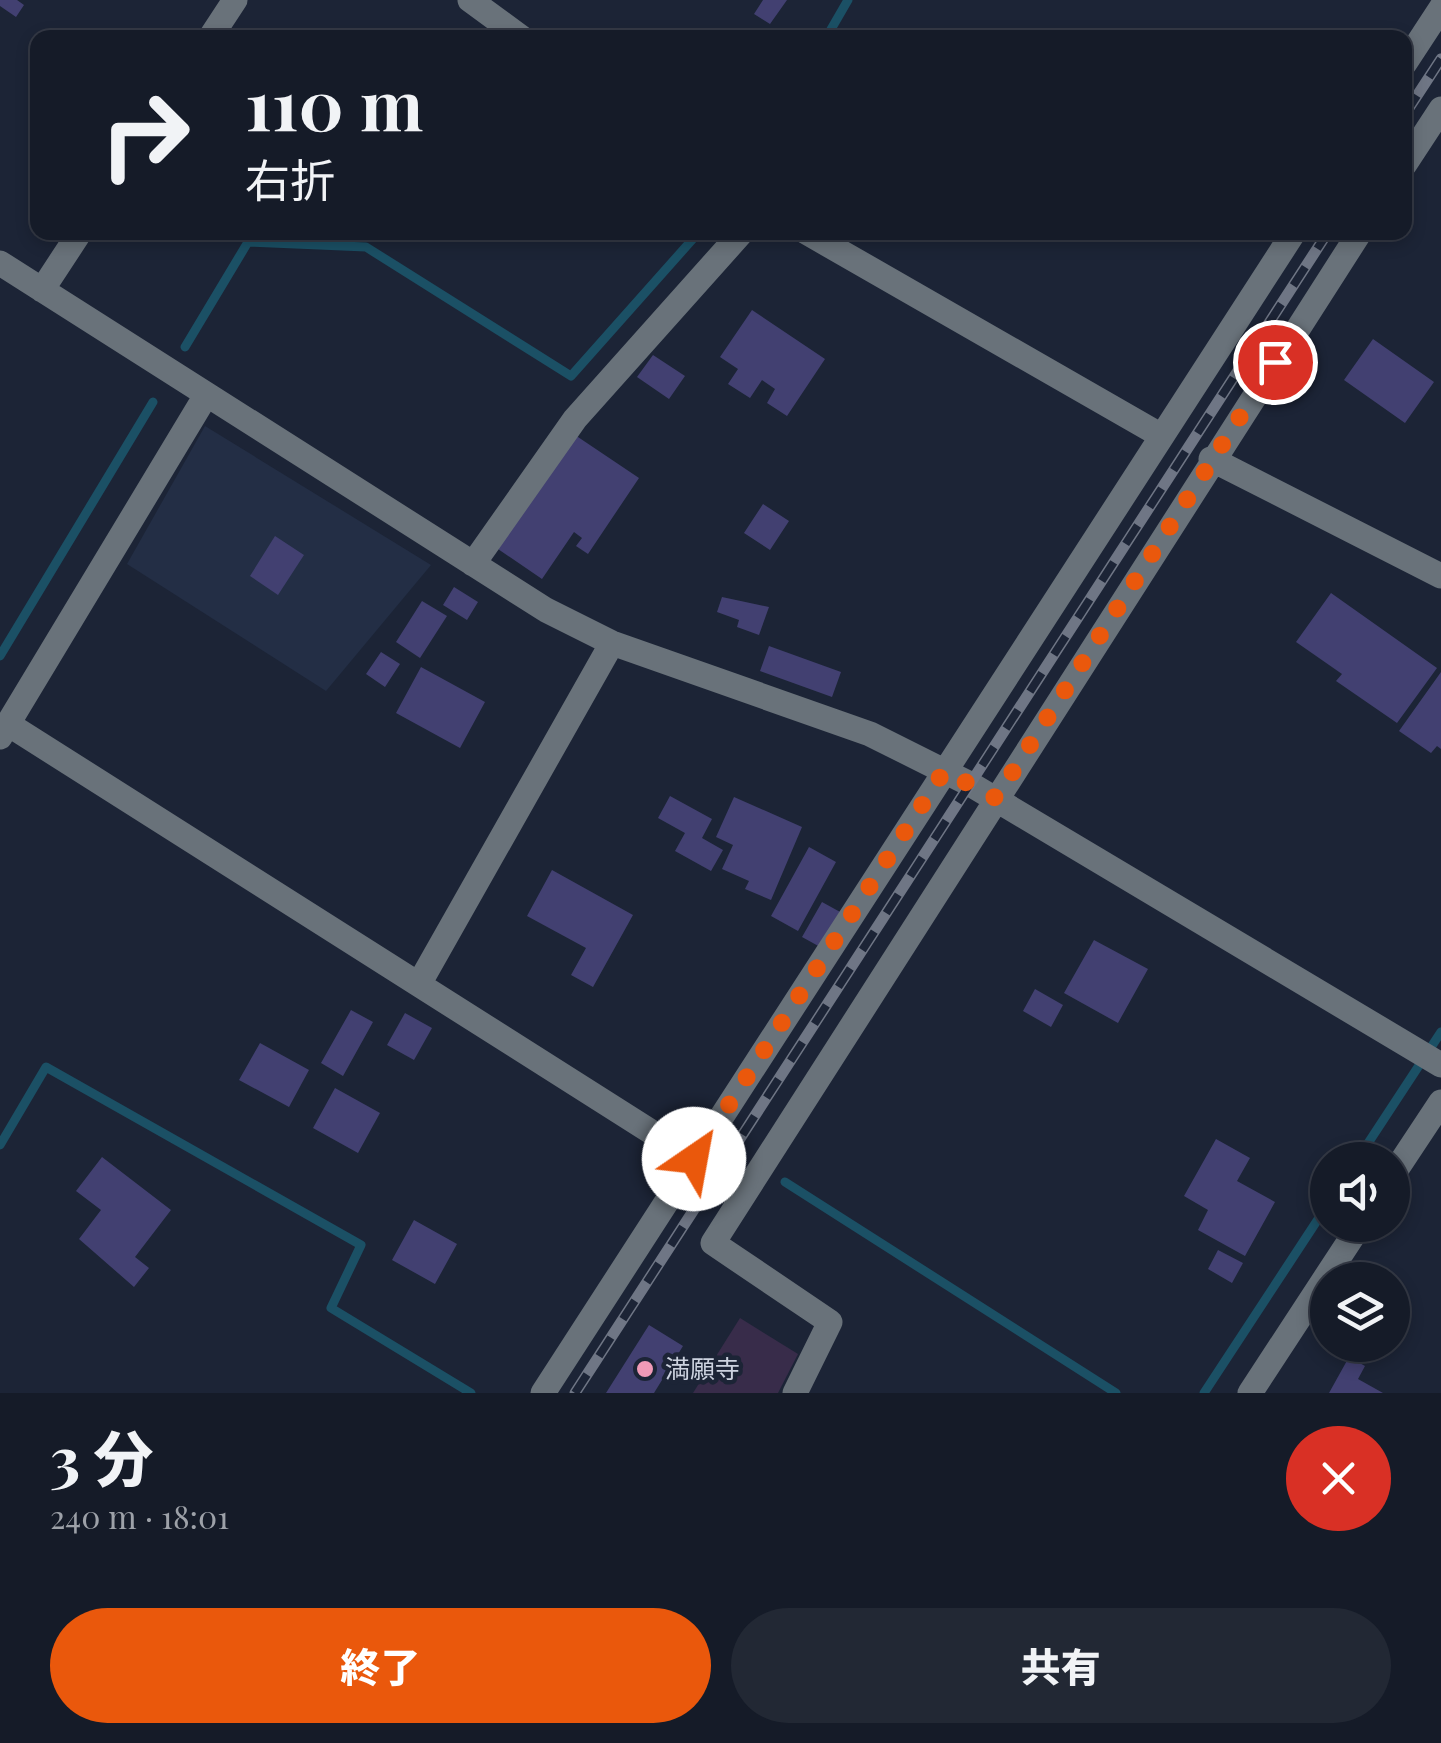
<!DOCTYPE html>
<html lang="ja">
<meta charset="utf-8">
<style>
:root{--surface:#151b28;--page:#222834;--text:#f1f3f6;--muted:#9da1a8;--line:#343945;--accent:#ea580c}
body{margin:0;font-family:"Playfair Display","Noto Sans JP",serif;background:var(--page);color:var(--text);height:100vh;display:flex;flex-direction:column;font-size:38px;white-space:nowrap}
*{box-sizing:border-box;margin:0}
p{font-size:32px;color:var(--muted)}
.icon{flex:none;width:55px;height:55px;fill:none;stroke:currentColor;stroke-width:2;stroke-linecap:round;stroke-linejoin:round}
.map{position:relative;height:1393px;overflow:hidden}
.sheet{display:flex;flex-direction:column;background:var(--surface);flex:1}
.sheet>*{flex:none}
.guide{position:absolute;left:30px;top:30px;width:1382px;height:210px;border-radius:20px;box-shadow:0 5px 15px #0003,0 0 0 2px var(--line);background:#151b28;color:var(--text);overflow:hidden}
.tools{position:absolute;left:1310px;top:1142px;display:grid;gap:20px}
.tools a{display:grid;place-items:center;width:100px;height:100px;border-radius:50%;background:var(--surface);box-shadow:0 5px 15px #0003,0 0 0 2px var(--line);font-size:50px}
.pin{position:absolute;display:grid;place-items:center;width:85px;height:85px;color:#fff;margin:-42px;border:5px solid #fff;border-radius:50%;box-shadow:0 2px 10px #0007}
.me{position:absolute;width:110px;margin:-55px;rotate:33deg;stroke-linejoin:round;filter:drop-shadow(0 0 8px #0008)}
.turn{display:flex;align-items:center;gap:35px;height:210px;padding:0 50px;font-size:45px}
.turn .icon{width:130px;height:130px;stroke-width:2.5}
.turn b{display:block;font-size:70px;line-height:85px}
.round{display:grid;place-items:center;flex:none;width:105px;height:105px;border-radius:52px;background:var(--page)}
.head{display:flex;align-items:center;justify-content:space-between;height:170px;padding:0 50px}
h1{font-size:60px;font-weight:800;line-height:75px}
.cta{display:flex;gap:20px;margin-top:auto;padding:20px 50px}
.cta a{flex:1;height:115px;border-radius:60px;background:var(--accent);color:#fff;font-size:40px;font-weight:800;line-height:115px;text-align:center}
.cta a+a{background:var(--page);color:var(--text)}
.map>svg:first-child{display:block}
.built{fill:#232e45}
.green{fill:#382c4a}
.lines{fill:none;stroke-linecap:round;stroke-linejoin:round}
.stream{stroke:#1b5065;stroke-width:9}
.building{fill:#424071}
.minor{stroke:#69727a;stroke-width:25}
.rail-casing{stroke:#6f7685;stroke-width:11}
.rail{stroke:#1c2436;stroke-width:8;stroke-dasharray:22;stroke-linecap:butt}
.route{stroke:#ea580c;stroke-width:18;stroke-dasharray:0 32.4}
.poi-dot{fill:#f09ab7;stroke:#1c2436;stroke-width:4}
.labels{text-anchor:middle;stroke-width:9;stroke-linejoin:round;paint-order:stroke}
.poi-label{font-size:25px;fill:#ccd2df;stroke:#1c2436;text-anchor:start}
</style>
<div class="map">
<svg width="1441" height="1393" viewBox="0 0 1441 1393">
<rect width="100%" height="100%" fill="#1c2436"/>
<path class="built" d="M205 426 431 565 326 691 127 564Z"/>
<path class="green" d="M740 1318 798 1354 778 1393H693Z"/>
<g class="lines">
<path class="stream" d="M826 38 848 0
M185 347 248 242 366 247 571 376 699 232
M0 656 153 402
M0 1145 46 1067 361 1245 331 1308 471 1393
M1357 1160 1441 1032
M785 1182 1116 1393
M1204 1393 1328 1204"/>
</g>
<path class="building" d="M0 0H17L24 5 16 17 0 6Z
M763 0H787L770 24 754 14Z
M752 310 825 359 787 416 767 403 775 389 762 380 750 398 728 384 738 369 720 357Z
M1373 339 1434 382 1405 423 1344 380Z
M653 355 685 376 669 399 637 377Z
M575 435 639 478 588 554 576 546 582 538 574 532 542 579 498 549Z
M763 504 789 521 770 550 744 533Z
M275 536 304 555 278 595 250 576Z
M454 587 478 602 467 620 443 605Z
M1331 593 1437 668 1397 723 1336 681 1342 674 1296 642Z
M722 597 769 607 759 635 737 627 739 620 717 612Z
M422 601 447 616 420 658 396 642Z
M769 646 841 672 832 697 760 671Z
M381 652 400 664 385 687 366 674Z
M421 667 485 702 460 748 396 713Z
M1441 672V749L1437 746 1431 753 1399 731Z
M670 796 712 819 702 838 723 850 711 871 675 851 685 833 658 818Z
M734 797 802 827 771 900 745 889 749 881 722 869 733 845 716 837Z
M809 847 836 862 798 931 771 916Z
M552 870 633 915 593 987 571 975 586 948 527 916Z
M822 902 842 913 822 948 802 937Z
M1094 940 1148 969 1118 1023 1064 993Z
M1035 989 1063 1005 1051 1027 1023 1011Z
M351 1010 373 1022 343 1076 321 1063Z
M405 1013 432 1028 414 1060 387 1045Z
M260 1043 309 1070 289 1107 239 1080Z
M335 1088 380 1113 358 1153 313 1128Z
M1216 1139 1250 1158 1237 1181 1275 1202 1245 1256 1198 1230 1208 1210 1184 1196Z
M102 1157 171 1210 135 1257 149 1268 134 1287 79 1239 101 1210 76 1191Z
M414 1220 457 1244 435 1284 392 1260Z
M1218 1250 1243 1263 1232 1283 1208 1269Z
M649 1325 683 1346 654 1393H606Z
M1349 1357 1365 1366 1358 1379 1383 1393H1329Z"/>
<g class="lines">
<path class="minor" d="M470 0 522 38
M210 38 235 0
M1405 63 1441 8
M1405 164 1441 109
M806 232 1160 435
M0 263 546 610 612 643 870 734 970 784 1441 1065
M42 290 80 232
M1211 459 1441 576
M473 564 575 419 742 232
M8 724 694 1159
M0 737 205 397
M419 984 612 643
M1392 1176 1441 1102
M543 1393 1294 232
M795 1393 830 1322 713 1243 1360 232
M1250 1393 1360 1225"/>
<defs>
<path id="rail" d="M1405 114 1441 59
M575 1393 1328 232"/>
</defs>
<use href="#rail" class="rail-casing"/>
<use href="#rail" class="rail"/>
</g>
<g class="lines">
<path class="route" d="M694 1159 944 771 996 798 1275 362"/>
</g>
<circle class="poi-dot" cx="645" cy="1369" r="10"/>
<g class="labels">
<g class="poi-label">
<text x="665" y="1378">満願寺</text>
</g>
</g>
</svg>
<div class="tools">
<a><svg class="icon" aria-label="sound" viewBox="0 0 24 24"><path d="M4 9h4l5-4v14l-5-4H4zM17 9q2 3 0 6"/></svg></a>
<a><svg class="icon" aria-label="layers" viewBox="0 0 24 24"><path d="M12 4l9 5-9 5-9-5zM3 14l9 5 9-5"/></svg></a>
</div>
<div class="pin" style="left:1275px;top:362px;background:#d93025"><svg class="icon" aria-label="arrive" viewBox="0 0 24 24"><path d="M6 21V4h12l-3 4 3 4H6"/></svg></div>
<svg class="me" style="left:694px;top:1159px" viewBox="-20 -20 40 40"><circle r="19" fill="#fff"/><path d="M0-13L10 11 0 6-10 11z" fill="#ea580c"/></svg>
<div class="guide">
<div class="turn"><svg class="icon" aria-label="right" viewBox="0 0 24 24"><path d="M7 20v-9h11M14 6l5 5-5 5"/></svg><div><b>110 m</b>右折</div></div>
</div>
</div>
<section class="sheet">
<div class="head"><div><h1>3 分</h1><p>240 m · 18:01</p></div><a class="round" style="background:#d93025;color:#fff"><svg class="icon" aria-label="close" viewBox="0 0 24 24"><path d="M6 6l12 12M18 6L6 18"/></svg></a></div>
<div class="cta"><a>終了</a><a>共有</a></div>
</section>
